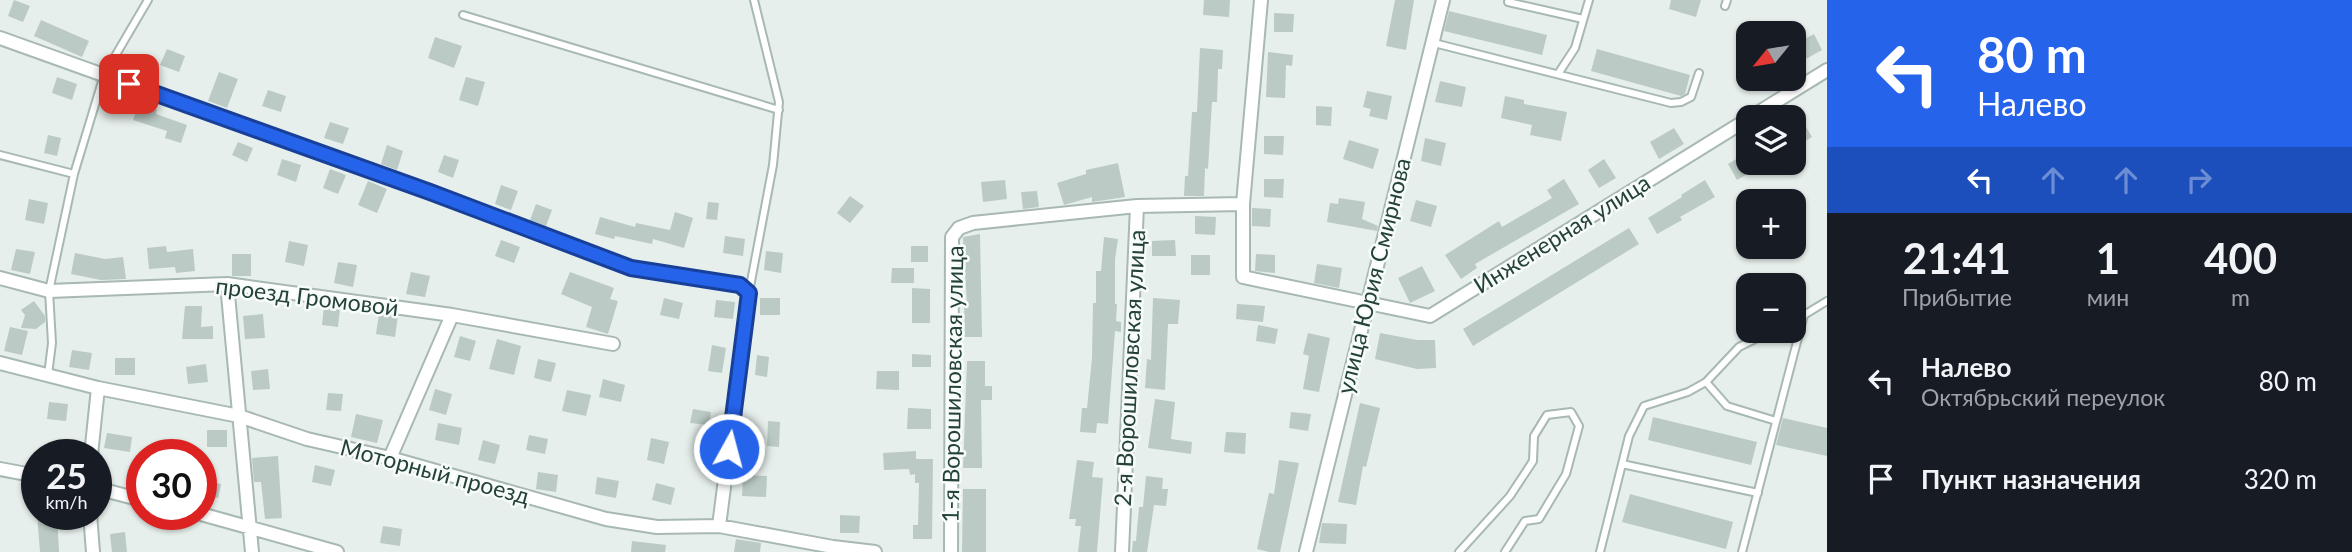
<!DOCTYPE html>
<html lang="ru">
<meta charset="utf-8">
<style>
:root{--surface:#171b24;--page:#20242c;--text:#f1f3f6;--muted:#9ea1a6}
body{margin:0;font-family:Lato,sans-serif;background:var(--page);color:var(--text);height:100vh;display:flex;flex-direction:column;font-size:26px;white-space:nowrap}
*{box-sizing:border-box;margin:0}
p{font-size:23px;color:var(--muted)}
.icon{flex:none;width:38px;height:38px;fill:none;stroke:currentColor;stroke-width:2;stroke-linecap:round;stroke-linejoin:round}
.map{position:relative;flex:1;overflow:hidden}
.side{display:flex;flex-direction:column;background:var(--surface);width:525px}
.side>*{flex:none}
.guide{background:#2563eb;color:#fff;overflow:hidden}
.needle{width:46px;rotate:240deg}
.tools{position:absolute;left:1736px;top:21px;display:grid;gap:14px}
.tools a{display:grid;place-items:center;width:70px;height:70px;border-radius:14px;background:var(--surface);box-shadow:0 2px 5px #0004;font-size:35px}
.speed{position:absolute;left:21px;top:439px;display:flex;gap:14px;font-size:35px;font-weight:700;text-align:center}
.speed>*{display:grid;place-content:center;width:91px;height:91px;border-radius:50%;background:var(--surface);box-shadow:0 2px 5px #0004;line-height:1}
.speed small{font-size:18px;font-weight:400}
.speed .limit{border:10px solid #d22;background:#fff;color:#111}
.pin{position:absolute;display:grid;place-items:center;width:60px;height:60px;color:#fff;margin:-30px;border-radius:14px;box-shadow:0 4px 10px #0006}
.me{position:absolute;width:77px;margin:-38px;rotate:7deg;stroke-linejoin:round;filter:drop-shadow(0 0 5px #0008)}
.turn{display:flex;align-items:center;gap:24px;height:147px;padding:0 35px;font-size:32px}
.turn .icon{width:91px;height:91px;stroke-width:2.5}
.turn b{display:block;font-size:49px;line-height:60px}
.lanes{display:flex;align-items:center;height:66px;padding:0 35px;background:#0003;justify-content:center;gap:35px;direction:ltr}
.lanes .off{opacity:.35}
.eta{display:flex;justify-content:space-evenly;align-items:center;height:119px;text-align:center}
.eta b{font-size:42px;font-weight:700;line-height:49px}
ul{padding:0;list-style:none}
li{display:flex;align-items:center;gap:21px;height:98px;padding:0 35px}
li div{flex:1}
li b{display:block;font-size:26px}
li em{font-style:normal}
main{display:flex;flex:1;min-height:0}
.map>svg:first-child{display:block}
.building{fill:#bbcac4}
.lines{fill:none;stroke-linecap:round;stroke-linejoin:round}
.service-casing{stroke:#a8b8b2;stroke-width:10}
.minor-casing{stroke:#a8b8b2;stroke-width:16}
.service{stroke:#fff;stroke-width:6}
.minor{stroke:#fff;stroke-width:12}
.route-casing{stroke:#184099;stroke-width:18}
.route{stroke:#2563eb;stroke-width:12}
.labels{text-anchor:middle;stroke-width:5;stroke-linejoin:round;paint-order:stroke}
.street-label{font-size:23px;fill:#24423a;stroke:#f7fbf9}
</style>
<main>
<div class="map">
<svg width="1827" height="552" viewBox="0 0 1827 552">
<rect width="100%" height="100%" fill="#e6efeb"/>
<path class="building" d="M14 0 30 6 23 22 8 16Z
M1204 0H1230L1229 17 1203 15Z
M1395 0H1414L1406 50 1386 46Z
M1671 0H1701L1696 17 1669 9Z
M1449 11 1547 35 1542 55 1444 31Z
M1274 13 1294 14 1293 32H1274Z
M41 20 89 41 82 57 34 36Z
M1814 34 1822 50 1804 60 1795 44Z
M435 37 462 46 454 68 428 58Z
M1200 48 1223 50 1222 69H1218L1217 102H1212L1208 169 1205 168 1204 196H1184L1185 176H1188L1192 112H1197Z
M167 49 185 56 179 72 160 65Z
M1597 49 1690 75 1685 94 1681 96 1591 71Z
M1268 52 1293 55 1292 66 1286 65 1285 98 1266 97Z
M219 72 238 79 227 108 208 101Z
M57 77 77 84 72 100 52 93Z
M466 77 485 82 478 106 459 100Z
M1440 81 1466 87 1462 107 1435 102Z
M268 90 286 96 281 112 262 106Z
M1367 91 1392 96 1387 120 1369 116 1371 109 1363 107Z
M1505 96 1524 100V104L1567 112 1561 141 1530 135 1532 125 1501 118Z
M139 103 157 110 156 114 187 125 181 143 165 138 167 131 133 120Z
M1316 106 1332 107 1331 126 1316 125Z
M1802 120 1812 137 1794 148V125Z
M330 122 349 128 343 144 324 138Z
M1674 128 1684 144 1659 159 1650 142Z
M48 135 61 138 57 156 44 153Z
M1264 136H1284L1283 155 1264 154Z
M1425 138 1446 143 1441 166 1421 161Z
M1349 140 1379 149 1373 169 1343 159Z
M238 142 253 148 247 162 232 155Z
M387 145 403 151 397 170 381 164Z
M1748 152V163H1767L1737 180 1728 164Z
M444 155 459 160 453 178 438 172Z
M282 159 301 165 296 182 277 175Z
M1604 159 1616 178 1599 188 1588 170Z
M1118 163 1125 197 1092 202V197L1064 205 1057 183 1086 174V170Z
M330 169 346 175 338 194 323 188Z
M1264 179H1284L1283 198 1264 197Z
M1564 179 1579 204 1475 264 1477 268 1461 279 1445 255 1499 221 1502 227 1552 198 1547 190Z
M1005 180 1007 199 983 202 981 182Z
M1705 180 1715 197 1680 217 1682 220 1657 234 1648 218 1682 197 1681 195Z
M368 181 387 189 377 213 358 205Z
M501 185 518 191 511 210 495 204Z
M1037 191 1039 207 1023 209 1021 192Z
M850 196 864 206 850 223 837 213Z
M1339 198 1365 202 1362 219 1378 226 1377 231 1327 222 1330 203 1338 204Z
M29 199 48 203 44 224 25 220Z
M1416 200 1437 206 1431 227 1410 221Z
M708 202 719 203 717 220 706 219Z
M536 204 552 210 546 226 530 220Z
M1252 208 1271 209 1270 227 1252 226Z
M675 212 693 218 684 248 653 239 652 244 615 236 614 239 595 234 600 217 635 227 636 223 670 230Z
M1195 216 1216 217 1215 235 1195 234Z
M1629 228 1639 244 1473 346 1463 329Z
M980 234 982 337H965L964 305H967L963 237Z
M725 236 745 239 743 256 723 253Z
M1104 237 1118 239 1115 259V304H1117L1116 321 1121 322V332L1115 331 1108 424 1097 423 1096 433 1080 432 1082 408H1087L1092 358 1093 303H1096V271H1101Z
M501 240 520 247 514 263 495 256Z
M1175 240 1176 256H1152V241Z
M289 241 308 245 304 266 285 262Z
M166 246 167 252 193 249 195 271 176 273 175 267 149 269 147 248Z
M911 246H928V262H911Z
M16 249 35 252 30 274 11 270Z
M766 251 783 253 781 273 764 270Z
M75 253 105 259 123 257 126 279 101 280 71 274Z
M232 254H251V276H232Z
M1256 254 1275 255V273L1255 271Z
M1191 255H1210V275H1191Z
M338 262 357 265 353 287 334 283Z
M1317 264 1342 268 1339 288 1314 283Z
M1422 266 1435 291 1410 303 1398 278Z
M892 268H914V283H891Z
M411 272 430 276 425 297 406 294Z
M570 272 614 288 610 299 618 301 608 334 586 327 592 307 561 294Z
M912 288 930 289V323H912Z
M664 298 683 303 679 319 660 315Z
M760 298H780V315H760Z
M1153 298 1180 300 1178 324H1168L1165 390 1145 388 1147 359 1151 360Z
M716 300 735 302 733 319 714 317Z
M34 301 45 316V322L36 329 21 328 25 315 21 310Z
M1237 304 1265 306 1263 322 1236 319Z
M185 306H202L201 327 213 326V339H182Z
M324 306 340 308 338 327 322 325Z
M263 314 265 338 245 339 243 316Z
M379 314 398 316 395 337 376 334Z
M1258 325 1278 329 1275 344 1256 341Z
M10 327 28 331 22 355 4 351Z
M1308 333 1330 338 1319 392 1303 389 1309 356 1303 354Z
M1380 333 1417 340H1435L1436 368 1417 369 1375 359Z
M460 336 476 341 470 361 454 357Z
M497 339 521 346 514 375 489 369Z
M712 345 726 348 722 373 708 371Z
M72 350 92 353 89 370 69 367Z
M912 354 931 355V367H912Z
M757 355 769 357 767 377 755 375Z
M115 358H135V375H115Z
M538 359 556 363 551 382 534 378Z
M967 361H985V386H992V400H981L982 468H963Z
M206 364 208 382 188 384 186 367Z
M268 369 270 389 253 390 251 371Z
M877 371H899V390L876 389Z
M603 379 625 385 621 402 599 397Z
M435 389 452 394 446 415 429 410Z
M567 390 591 395 586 416 562 411Z
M328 393 343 394 341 411 326 410Z
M1155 399 1175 402 1171 439 1192 442 1191 454 1148 448Z
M49 402 68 404 66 421 47 419Z
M1360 403 1380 408 1366 467 1363 466 1356 505 1338 502Z
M908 408 931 409V429H907Z
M693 409 711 412 709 425 690 423Z
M1291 412 1311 414 1308 431 1289 428Z
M356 414 383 420 377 443 351 437Z
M1653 417 1757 442 1751 465 1648 440Z
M1783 418 1827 428V456L1776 445Z
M768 421 780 422 779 447 767 446Z
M438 423 462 428 459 445 435 440Z
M207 430H227V447H207Z
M1226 432 1246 433 1245 454 1224 452Z
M107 433 132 437 130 452 104 448Z
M529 435 548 439 545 454 526 450Z
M651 438 669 442 664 464 647 460Z
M483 440 500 445 495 464 478 460Z
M916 451V459H933L932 539H913V525H918L919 483H915V474L910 475 909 469 884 470 883 453Z
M278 456 282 518 265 519 261 482H254L252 458Z
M1077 460 1094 462 1092 477 1103 478 1097 552H1078L1081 526H1075L1076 519H1069Z
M1279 460 1299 463 1280 552H1269L1257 549 1269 493 1274 494Z
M315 465 335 470 331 486 312 482Z
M538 472 558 475 556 492 536 489Z
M743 475 767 476 766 497 742 496Z
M1146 476 1163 478 1162 489H1168L1166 506 1154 505 1147 552H1132L1133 541H1136L1139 507H1143Z
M597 477 619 481 616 498 595 494Z
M201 480 221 484 218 498 201 494Z
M656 483 675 488 671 505 652 500Z
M963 489H986V552H962Z
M1630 494 1733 522 1726 549 1622 522Z
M37 514H57L59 552H40Z
M840 515 860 516 859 533H840Z
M1322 523 1347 524 1346 544 1319 543Z
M383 526 402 529 400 546 380 543Z
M125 532 127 552H112L110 534Z
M736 539 761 543 760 552H734Z
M632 541 666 545 665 552H631Z"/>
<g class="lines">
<defs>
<path id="service" d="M1508 2 1583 19
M1725 6 1727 0
M463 15 779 110
M1434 43 1671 103 1681 102 1691 97 1699 73
M1558 74 1575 48 1589 0
M0 155 74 174 49 291 52 343 48 375
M74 174 104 75 148 0
M749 292 773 165 779 102 754 0
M1804 315 1827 301
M1706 382 1727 406 1776 421
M1622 464 1758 493
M1459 552 1510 496 1533 461 1534 436 1547 415 1571 412 1579 426 1566 474 1539 519 1525 521 1505 552
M1600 552 1629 436 1644 406 1688 392 1706 382 1739 347 1771 331
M1742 552 1804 315 1794 320"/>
<path id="minor" d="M1261 0 1243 204V277L1430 316 1748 119
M0 38 430 192 631 268 740 285 749 293 719 526
M1751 117 1827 70
M0 278 49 291 227 284 452 315 613 344
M227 284 252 552
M0 363 98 388 239 416 307 439 390 458 606 519 657 527 719 526 833 547 875 552
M91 455 98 388
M390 458 452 315
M0 469 37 476
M96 488 142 500
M90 514 93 552
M201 514 337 552
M951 552 952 237 959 228 973 223 1137 206
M1122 552 1137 206 1243 204
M1306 552 1443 0"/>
</defs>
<use href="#service" class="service-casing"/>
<use href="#minor" class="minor-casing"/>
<use href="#service" class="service"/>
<use href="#minor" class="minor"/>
</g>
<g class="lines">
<defs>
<path id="route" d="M129 84 430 192 631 268 740 285 749 293 729 449"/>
</defs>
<use href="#route" class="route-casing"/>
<use href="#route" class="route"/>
</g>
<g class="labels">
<g class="street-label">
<text transform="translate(1562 234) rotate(-32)" y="8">Инженерная улица</text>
<text transform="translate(1374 276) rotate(-76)" y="8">улица Юрия Смирнова</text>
<text transform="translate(307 297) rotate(7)" y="8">проезд Громовой</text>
<text transform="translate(1130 368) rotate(-87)" y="8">2-я Ворошиловская улица</text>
<text transform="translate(953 384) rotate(-89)" y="8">1-я Ворошиловская улица</text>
<text transform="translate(435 472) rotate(15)" y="8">Моторный проезд</text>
</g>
</g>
</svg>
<div class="tools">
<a><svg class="needle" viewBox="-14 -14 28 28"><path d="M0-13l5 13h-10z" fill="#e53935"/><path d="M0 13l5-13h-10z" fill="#9ea1a6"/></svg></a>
<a><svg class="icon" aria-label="layers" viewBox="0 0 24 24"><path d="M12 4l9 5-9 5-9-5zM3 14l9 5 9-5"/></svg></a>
<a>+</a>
<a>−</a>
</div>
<div class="speed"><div>25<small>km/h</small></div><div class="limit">30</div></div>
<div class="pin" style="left:129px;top:84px;background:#d93025"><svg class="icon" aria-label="arrive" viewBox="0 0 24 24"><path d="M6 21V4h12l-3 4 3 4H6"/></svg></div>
<svg class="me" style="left:729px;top:449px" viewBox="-20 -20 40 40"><circle r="17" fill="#2563eb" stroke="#fff" stroke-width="3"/><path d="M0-11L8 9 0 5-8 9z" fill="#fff"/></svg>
</div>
<section class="side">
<div class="guide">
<div class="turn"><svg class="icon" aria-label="left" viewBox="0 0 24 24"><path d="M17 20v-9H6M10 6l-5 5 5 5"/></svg><div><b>80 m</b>Налево</div></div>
<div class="lanes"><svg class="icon" aria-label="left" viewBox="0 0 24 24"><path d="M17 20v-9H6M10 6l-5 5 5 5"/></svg><svg class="icon off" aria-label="ahead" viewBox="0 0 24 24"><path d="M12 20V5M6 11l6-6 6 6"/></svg><svg class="icon off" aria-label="ahead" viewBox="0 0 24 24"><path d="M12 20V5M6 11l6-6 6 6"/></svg><svg class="icon off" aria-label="right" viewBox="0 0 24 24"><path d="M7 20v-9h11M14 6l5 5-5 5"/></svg></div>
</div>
<div class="eta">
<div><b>21:41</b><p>Прибытие</p></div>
<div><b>1</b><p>мин</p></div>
<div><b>400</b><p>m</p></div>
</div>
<ul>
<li><svg class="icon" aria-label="left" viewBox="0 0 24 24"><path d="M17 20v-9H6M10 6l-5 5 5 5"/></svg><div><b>Налево</b><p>Октябрьский переулок</p></div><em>80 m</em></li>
<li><svg class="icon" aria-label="arrive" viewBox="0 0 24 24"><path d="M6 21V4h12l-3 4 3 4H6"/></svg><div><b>Пункт назначения</b></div><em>320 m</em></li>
</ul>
</section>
</main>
